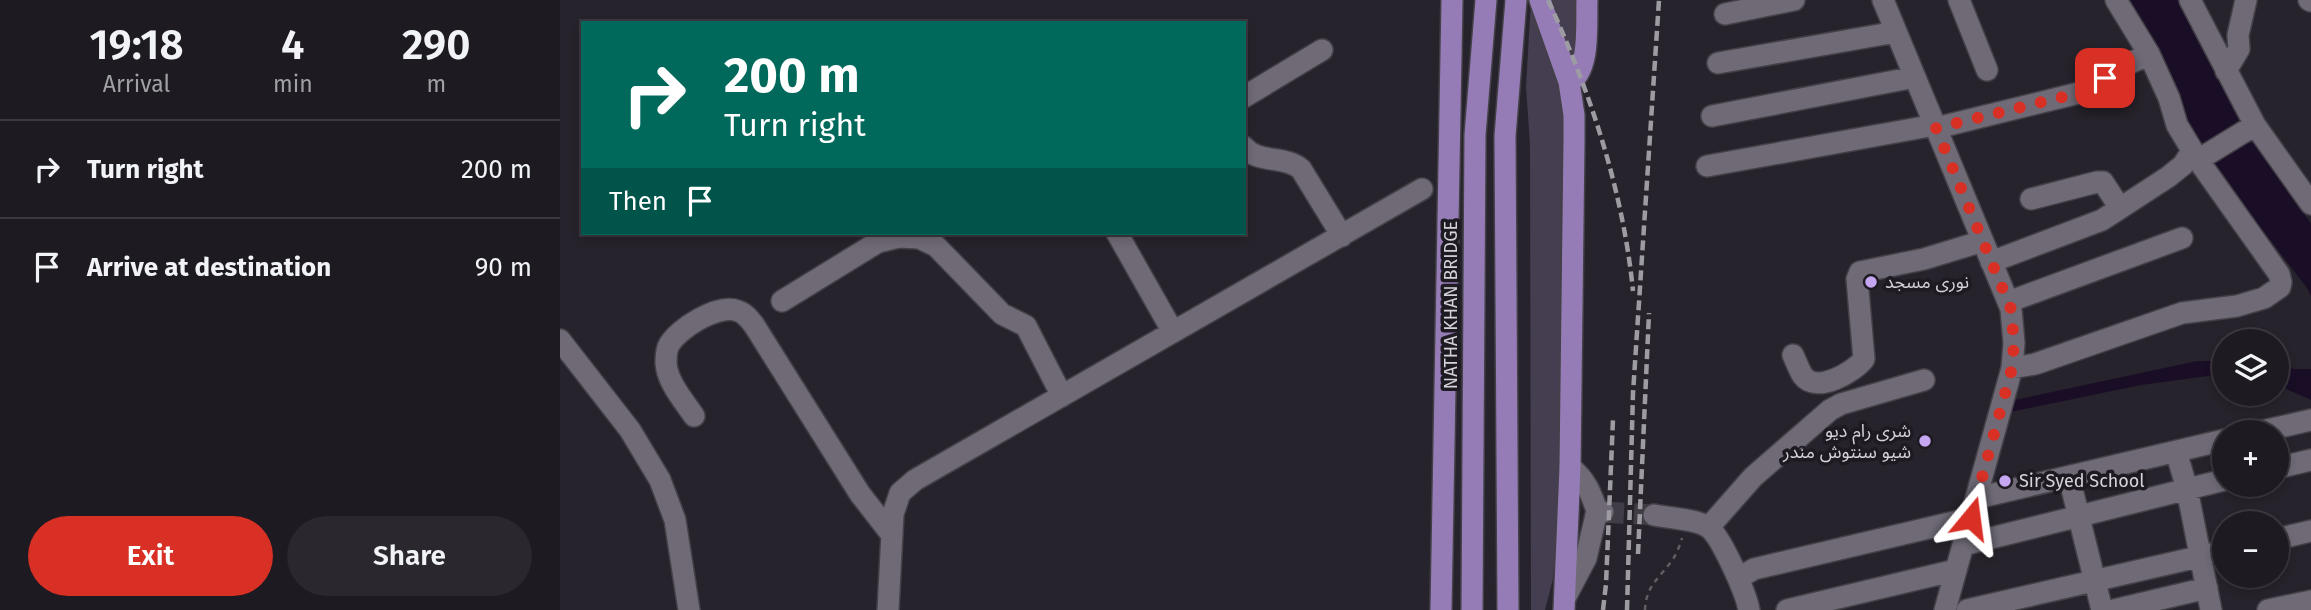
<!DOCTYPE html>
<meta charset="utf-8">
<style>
:root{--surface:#1d1a21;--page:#2a272e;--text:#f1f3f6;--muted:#a0a1a5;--line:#3b383f;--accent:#d93025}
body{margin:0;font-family:"Fira Sans","Noto Sans Arabic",sans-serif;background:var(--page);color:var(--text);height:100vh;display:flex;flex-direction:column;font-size:26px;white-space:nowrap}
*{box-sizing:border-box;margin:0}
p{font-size:23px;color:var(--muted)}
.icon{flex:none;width:38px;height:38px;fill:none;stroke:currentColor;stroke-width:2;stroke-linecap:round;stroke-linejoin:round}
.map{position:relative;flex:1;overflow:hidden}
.details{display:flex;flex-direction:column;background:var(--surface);width:560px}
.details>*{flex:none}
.guide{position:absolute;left:21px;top:21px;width:665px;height:214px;border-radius:0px;box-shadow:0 4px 10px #0003,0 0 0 2px var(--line);background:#00695c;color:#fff;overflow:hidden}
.tools{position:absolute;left:1652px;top:329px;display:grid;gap:14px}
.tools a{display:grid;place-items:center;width:77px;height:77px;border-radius:50%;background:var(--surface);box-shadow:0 4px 10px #0003,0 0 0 2px var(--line);font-size:35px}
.pin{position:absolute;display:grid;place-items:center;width:60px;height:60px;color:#fff;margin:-30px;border-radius:14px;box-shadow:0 4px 10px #0006}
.me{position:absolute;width:77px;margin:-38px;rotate:16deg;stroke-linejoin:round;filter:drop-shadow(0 0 5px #0008)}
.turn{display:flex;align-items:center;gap:24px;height:147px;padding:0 28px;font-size:32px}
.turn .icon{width:91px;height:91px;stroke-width:2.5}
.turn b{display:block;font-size:49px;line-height:60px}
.then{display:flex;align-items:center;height:66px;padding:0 28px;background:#0003;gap:14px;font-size:26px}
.eta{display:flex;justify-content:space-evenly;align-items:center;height:119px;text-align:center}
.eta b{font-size:42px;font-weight:600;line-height:49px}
.action{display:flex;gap:14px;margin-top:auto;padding:14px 28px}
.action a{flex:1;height:80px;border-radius:42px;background:var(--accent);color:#fff;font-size:28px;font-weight:600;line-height:80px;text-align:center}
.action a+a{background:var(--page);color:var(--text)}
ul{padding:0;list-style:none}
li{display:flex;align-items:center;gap:21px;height:98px;padding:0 28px;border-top:2px solid var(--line)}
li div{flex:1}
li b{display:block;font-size:26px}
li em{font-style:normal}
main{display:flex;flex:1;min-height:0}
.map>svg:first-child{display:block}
.green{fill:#453e50}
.water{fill:#1a0e27}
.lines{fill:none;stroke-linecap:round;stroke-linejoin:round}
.minor-tunnel{stroke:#413d46;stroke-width:21;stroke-dasharray:21 10;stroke-linecap:butt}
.minor-casing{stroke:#434047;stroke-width:24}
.highway-casing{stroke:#434047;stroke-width:24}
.path{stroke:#615d65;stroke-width:2.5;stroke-dasharray:5 5;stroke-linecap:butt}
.minor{stroke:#6f6a76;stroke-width:21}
.highway{stroke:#957cb7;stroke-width:21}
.rail{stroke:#9e9ca3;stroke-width:4.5;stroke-dasharray:10 5;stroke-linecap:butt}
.route{stroke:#d93025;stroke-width:12;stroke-dasharray:0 21.6}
.poi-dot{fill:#c6a6f0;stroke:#1d1a22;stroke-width:2.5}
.labels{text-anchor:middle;stroke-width:7;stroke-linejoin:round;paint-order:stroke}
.poi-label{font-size:18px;fill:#d5d3d9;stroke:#1d1a22;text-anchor:start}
.street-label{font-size:18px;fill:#d5d3d9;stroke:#1d1a22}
</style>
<main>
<section class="details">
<div class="eta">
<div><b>19:18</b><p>Arrival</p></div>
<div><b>4</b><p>min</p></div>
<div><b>290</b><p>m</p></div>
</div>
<ul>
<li><svg class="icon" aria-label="right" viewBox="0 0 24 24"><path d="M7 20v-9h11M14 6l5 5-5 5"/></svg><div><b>Turn right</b></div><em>200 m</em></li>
<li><svg class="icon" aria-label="arrive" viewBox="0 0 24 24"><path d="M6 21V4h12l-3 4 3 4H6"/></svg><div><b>Arrive at destination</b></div><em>90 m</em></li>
</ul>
<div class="action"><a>Exit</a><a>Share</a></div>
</section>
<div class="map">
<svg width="1751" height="610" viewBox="0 0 1751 610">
<rect width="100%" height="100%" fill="#27232c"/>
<path class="green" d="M971 0H1020L1021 214 993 579 985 610H971L970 144 966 87Z"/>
<path class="water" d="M1566 0H1621L1691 140 1696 139 1751 224V296L1747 288 1651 163 1636 138Z
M1637 361H1664V377L1648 376 1581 385 1450 412 1455 400Z
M1717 365 1735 369H1751V400L1717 385Z"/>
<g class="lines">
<path class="minor-tunnel" d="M1043 512 1094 515"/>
<defs>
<path id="minor" d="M1323 0 1451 309 1454 343 1452 368 1385 610
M1399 0 1427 70
M1630 0 1695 125 1751 204
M1749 0 1751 1
M1165 14 1234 0
M1158 63 1336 32
M1666 71 1679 49 1678 35 1686 0
M684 97 762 50
M1152 116 1355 77
M1376 128 1523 92 1538 84 1554 71 1589 54
M684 147C698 164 725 155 741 169L782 236
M1638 160 1695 125
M1147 166 1375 125
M1471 199 1537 182H1543L1560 208
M557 233 613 332
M1431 262 1542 220 1608 177 1623 165 1632 151
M222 301 318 242 339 237 359 238 376 246 442 314 466 326 502 396
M1448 302 1622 238
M0 340 70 430 100 480 115 520 129 610
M1233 355C1236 361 1239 370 1243 376 1257 394 1294 372 1304 359L1297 279 1300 272 1364 259 1423 241
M1452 368 1475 364 1622 313 1677 306 1704 298 1720 287 1721 282 1719 274 1638 160 1617 125 1609 98 1589 54 1556 0
M134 416C124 401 107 382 106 363 106 359 107 350 108 347 116 329 159 303 178 311 185 313 190 320 194 325L300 494 332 535
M1698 432 1751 420
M1616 451 1627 489 1651 610
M1010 467C1026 480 1031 493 1037 511L1043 512
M1717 468 1751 460
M1509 477 1542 610
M1417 498 1664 440
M1094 515C1108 518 1136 519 1148 527 1161 536 1186 593 1189 610
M1149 527 1193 477 1270 410 1281 404 1364 380
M1717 539 1751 531
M1403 545 1664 480
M1179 578 1194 569 1411 518
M1006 596 1026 558 1037 511
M328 610 333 514 340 493 355 480 862 189
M1227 610 1396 570
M1407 610 1664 551
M1554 610 1647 588
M1708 610 1751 601"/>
<path id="highway" d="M980 0 1009 82
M881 610 892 0
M912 610 915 135 926 0
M948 610 945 136 956 0
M1004 610 1010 467 1014 141V115L1009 82C1031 72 1026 22 1027 0"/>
</defs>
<use href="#minor" class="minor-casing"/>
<use href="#highway" class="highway-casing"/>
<path class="path" d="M1085 610C1086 585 1100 578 1113 559 1117 553 1120 545 1122 538"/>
<use href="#minor" class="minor"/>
<use href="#highway" class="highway"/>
<path class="rail" d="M988 0C1030 91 1063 190 1073 291
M1078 554 1089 313
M1043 610 1046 584 1053 419
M1067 610 1073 393 1099 0"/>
</g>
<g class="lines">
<path class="route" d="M1411 518 1452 368 1454 343 1451 309 1376 128 1523 92 1532 88 1545 78"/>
</g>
<g class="poi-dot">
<circle cx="1311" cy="282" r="7"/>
<circle cx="1365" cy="441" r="7"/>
<circle cx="1445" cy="481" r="7"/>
</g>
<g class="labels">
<g class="poi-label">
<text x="1325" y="288">نوری مسجد</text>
<text x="1351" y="437" text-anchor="end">شری رام دیو<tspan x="1351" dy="21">شیو سنتوش مندر</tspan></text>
<text x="1459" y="487">Sir Syed School</text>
</g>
<g class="street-label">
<text transform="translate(891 305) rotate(-90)" y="6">NATHA KHAN BRIDGE</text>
</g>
</g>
</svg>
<div class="tools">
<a><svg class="icon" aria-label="layers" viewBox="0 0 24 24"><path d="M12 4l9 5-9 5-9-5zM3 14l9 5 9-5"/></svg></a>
<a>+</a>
<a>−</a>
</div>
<div class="pin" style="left:1545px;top:78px;background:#d93025"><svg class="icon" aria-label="arrive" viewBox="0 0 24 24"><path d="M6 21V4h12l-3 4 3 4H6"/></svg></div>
<svg class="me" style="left:1411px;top:518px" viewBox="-20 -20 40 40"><path d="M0-17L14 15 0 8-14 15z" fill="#d93025" stroke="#fff" stroke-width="4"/></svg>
<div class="guide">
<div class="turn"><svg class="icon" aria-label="right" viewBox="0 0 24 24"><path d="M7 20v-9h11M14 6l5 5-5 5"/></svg><div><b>200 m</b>Turn right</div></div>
<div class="then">Then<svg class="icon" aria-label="arrive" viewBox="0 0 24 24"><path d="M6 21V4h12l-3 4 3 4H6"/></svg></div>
</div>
</div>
</main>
